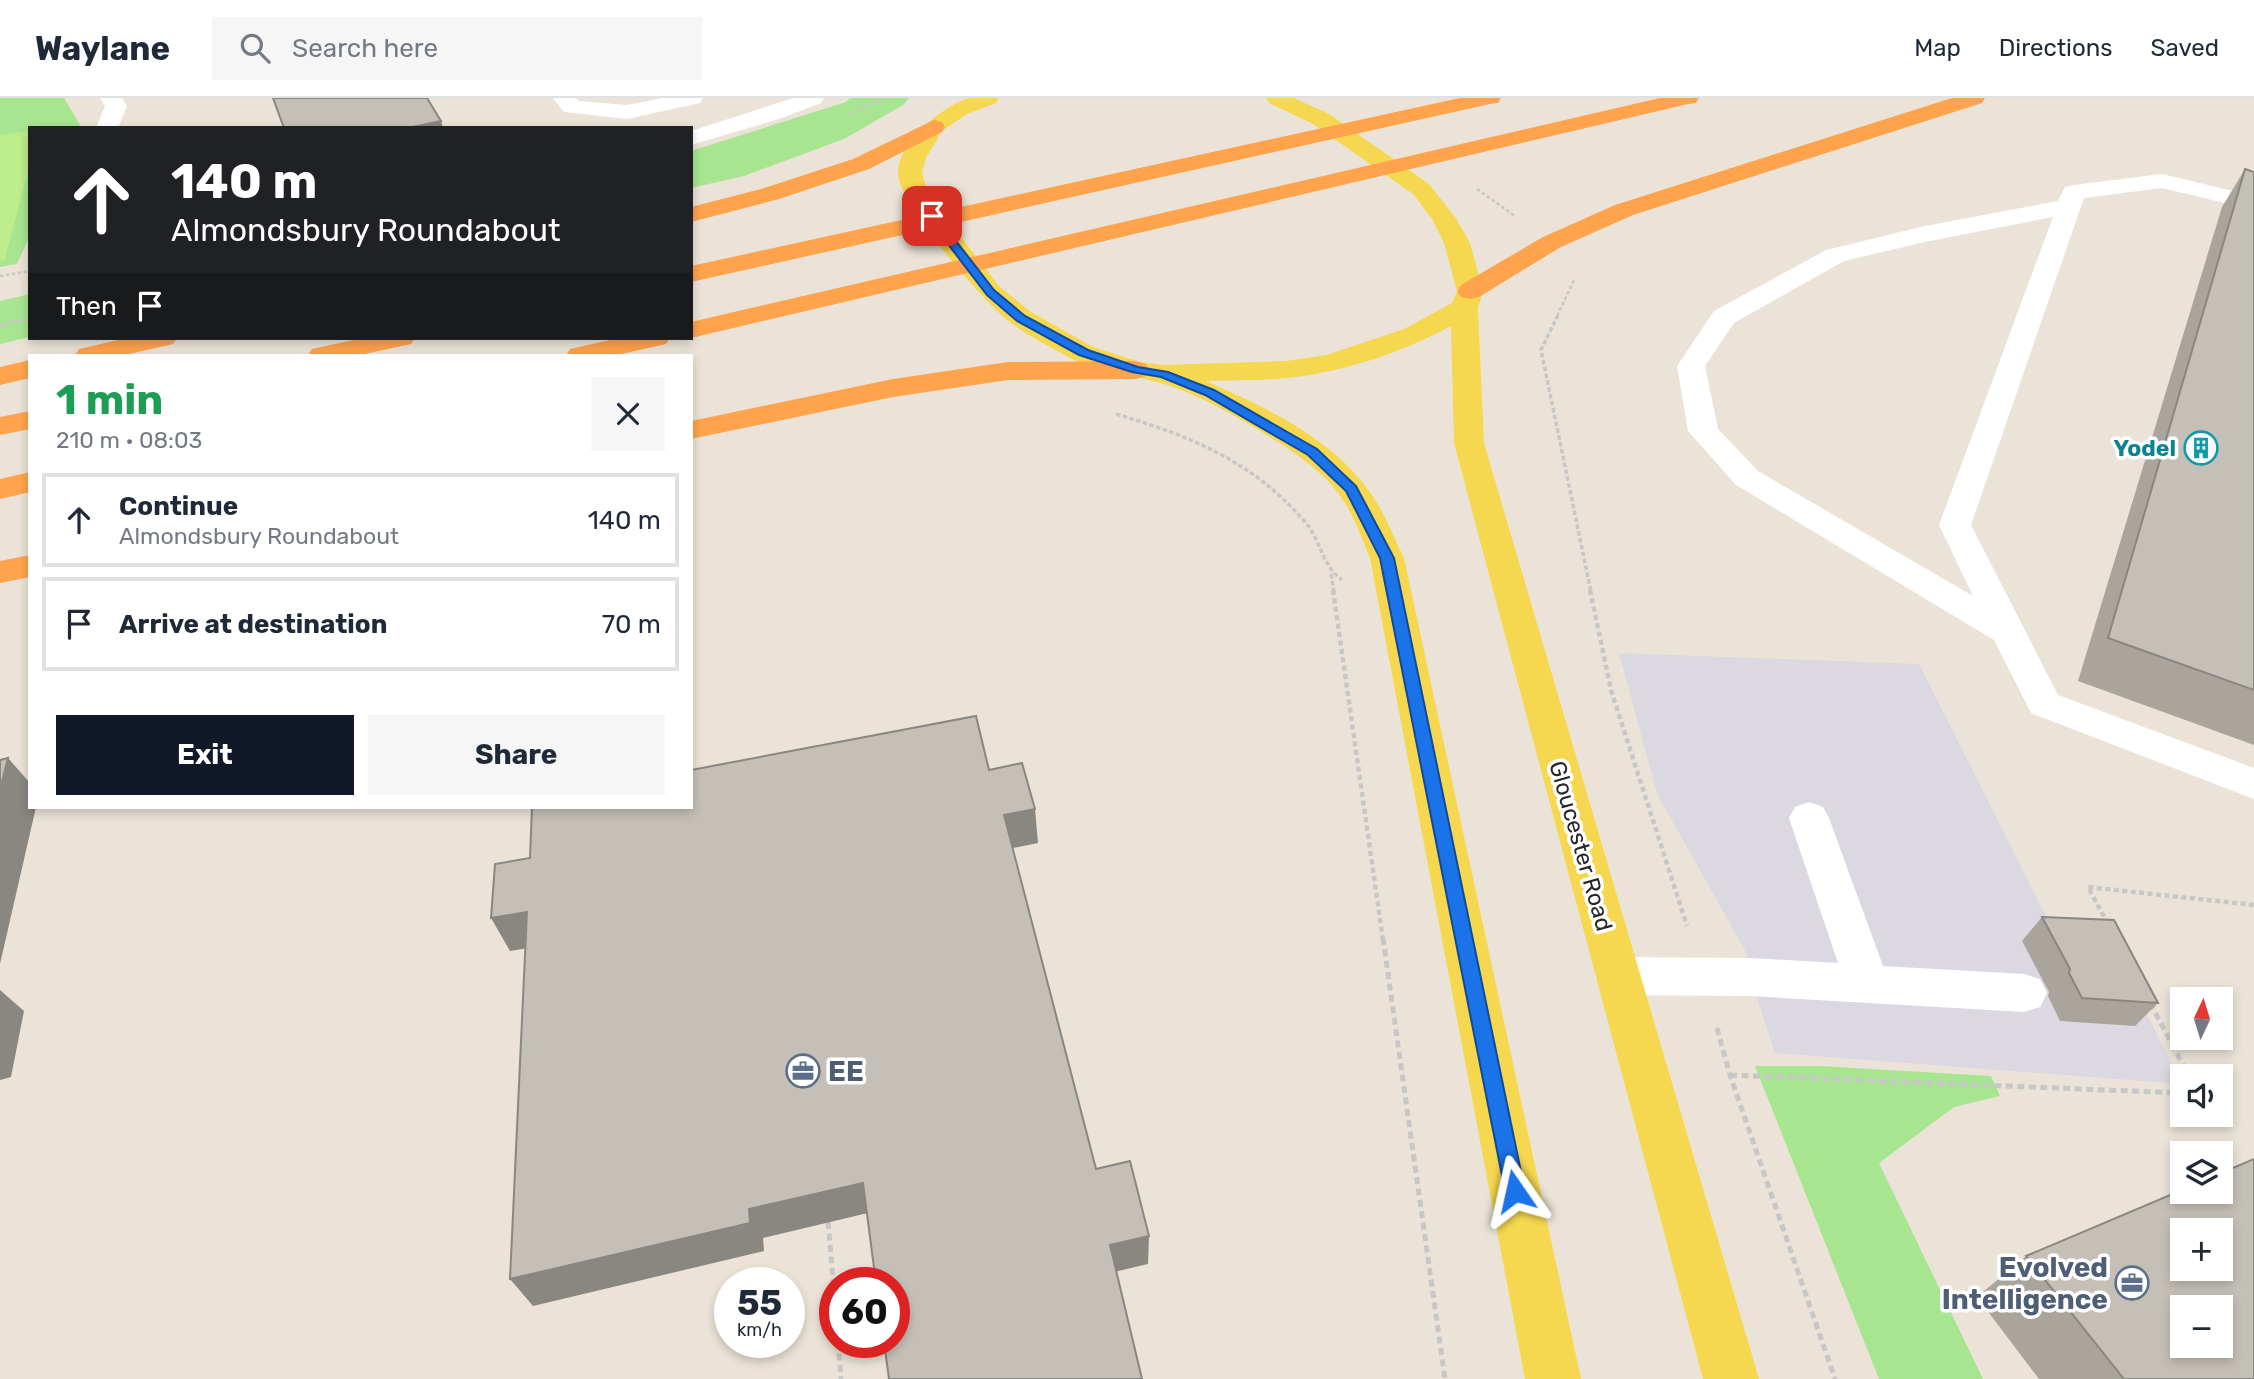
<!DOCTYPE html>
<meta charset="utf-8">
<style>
:root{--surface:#fff;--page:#f6f6f7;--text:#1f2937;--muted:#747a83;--line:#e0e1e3;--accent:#111827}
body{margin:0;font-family:Rubik,sans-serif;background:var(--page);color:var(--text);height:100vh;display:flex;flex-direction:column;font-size:26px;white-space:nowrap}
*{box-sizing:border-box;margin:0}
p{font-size:23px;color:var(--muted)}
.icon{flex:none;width:38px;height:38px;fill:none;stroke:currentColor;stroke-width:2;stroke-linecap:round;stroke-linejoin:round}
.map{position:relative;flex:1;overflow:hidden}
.panel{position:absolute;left:28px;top:256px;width:665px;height:455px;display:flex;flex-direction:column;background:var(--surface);border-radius:0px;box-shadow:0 4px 10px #0003}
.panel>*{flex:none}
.guide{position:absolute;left:28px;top:28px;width:665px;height:214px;border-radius:0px;box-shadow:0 4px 10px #0003;background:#202124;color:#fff;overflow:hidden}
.needle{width:46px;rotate:4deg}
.fabs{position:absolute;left:2170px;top:889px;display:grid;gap:14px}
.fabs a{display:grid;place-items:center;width:63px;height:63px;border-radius:0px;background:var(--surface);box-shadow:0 4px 10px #0003;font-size:35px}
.speed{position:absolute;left:714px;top:1169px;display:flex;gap:14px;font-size:35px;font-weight:700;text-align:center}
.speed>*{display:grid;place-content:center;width:91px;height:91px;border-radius:50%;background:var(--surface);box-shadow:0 4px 10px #0003;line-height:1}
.speed small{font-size:18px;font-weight:400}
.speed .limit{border:10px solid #d22;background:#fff;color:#111}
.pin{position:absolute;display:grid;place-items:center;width:60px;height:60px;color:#fff;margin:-30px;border-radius:14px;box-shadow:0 4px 10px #0006}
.me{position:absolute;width:77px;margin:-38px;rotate:349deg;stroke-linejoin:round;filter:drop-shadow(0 0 5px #0008)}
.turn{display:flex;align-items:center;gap:24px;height:147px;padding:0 28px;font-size:32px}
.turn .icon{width:91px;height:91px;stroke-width:2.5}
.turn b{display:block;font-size:49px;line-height:60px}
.then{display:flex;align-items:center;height:66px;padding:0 28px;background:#0003;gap:14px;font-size:26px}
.round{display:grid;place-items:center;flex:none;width:74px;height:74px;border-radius:0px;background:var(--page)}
.head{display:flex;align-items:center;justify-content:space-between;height:119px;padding:0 28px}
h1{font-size:42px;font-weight:700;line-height:52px;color:#1e9e55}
.action{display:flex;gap:14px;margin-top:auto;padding:14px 28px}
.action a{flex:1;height:80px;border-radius:0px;background:var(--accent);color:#fff;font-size:28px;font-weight:700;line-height:80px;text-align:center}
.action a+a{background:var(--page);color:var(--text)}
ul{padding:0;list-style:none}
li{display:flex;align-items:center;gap:21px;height:94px;margin:0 14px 10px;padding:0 14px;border:4px solid var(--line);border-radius:0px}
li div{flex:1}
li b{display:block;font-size:26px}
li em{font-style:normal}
header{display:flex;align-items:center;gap:42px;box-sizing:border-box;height:98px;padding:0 35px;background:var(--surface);border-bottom:2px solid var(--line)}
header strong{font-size:33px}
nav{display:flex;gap:38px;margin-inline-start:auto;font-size:24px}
.search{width:490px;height:63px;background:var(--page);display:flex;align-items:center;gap:18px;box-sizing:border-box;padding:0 24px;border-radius:0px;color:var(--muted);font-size:26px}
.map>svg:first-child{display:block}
.industrial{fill:#dcd8e2}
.green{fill:#a8e590}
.pitch{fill:#beed8b}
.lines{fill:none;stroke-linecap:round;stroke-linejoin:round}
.path-far3{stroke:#c7c7c7;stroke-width:2.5;stroke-dasharray:3.5 2.5;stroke-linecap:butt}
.path-far2{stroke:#c7c7c7;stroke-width:3.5;stroke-dasharray:4.5 2.5;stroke-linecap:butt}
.path-far1{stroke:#c7c7c7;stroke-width:4.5;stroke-dasharray:5 3.5;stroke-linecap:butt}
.path{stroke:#c7c7c7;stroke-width:5;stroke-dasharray:7 4.5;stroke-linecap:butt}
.minor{fill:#fff;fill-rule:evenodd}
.major{fill:#f6d850;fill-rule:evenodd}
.highway{fill:#ffa34d;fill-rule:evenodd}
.wall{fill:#a9a59d}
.shaded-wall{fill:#8a8680}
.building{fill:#c5c0b7;stroke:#8a8680;stroke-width:2;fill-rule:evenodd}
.route{fill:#1a73e8;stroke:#114b97;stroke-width:2}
.labels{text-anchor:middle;stroke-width:7;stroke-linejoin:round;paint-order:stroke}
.culture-label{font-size:23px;font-weight:bold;fill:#0d838f;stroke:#fff;text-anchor:end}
.street-label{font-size:23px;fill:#272727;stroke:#fff}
.near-service-label{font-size:28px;font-weight:bold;fill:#4e5e75;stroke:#fff;text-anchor:start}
</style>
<header>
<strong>Waylane</strong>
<div class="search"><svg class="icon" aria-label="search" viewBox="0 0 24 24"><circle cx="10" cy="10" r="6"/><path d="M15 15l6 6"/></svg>Search here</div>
<nav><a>Map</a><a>Directions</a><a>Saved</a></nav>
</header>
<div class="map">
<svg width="2254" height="1281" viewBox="0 0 2254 1281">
<rect width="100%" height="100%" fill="#ebe3d7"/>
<path class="industrial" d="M1619 555 1919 566 2046 818 2099 822 2182 986 1775 955 1750 879 1747 856 1657 696Z"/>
<path class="green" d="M0 0H64L80 27 78 30H30V137L17 166 0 169Z
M850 0H909L903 7 844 41 744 78 691 90V53L846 4Z
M30 196V239L0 246V203Z
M1755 968H1820L1991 978 2000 998 1954 1009 1879 1065 1983 1281H1879Z"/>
<path class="pitch" d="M30 33V65L5 161 0 162V37Z"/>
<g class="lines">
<path class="path-far3" d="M851 15 885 0
M1477 91 1515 118
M0 178 30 173
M1557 218 1574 182"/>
<path class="path-far2" d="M1558 217 1541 252 1591 494
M0 227 30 221
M1116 316C1190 338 1253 363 1305 424 1321 442 1322 468 1342 482
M1331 476 1334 494"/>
<path class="path-far1" d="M1333 492 1383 842
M1590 492 1611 592 1687 828
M2108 826 2088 789 2254 807"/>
<path class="path" d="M1383 840 1445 1281
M2150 905 2189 978
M1717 930 1730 977 1835 1281
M1730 977 2182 995
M828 1124 835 1203
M838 1244 841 1281"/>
<path class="minor" d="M100 0H122L127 8 118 30H96L105 8Z
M553 0H576L579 3 627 7 662 0H703L700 5 627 21 564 14Z
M793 0H824L821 5 779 21 691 47V33Z
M2162 76 2254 98V112L2162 90 2084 100 1971 427 2058 597 2254 670V701L2031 615 1994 542 1736 387 1688 333 1677 268 1714 213 1826 152 1925 128 2058 103 2065 89 2074 87ZM2053 119 1939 427 1973 498 1758 373 1718 331 1705 268 1734 225 1844 163 1925 144Z
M1809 704 1823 709 1829 720 1883 868 2024 876 2040 881 2047 895 2040 909 2024 914 1750 898 1617 897 1601 891 1595 878 1601 865 1617 859 1750 860 1838 865 1789 720 1795 709Z"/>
<path class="major" d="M968 0H999L996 5 967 16 942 33 926 60 922 75 929 98 999 188 1031 214 1093 249 1140 264 1164 267 1286 263 1326 257 1404 231 1452 205 1457 193 1444 145 1432 121 1413 96 1313 26 1269 5 1266 0H1294L1329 16 1429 86 1455 119 1470 145 1483 193 1478 210 1484 345 1759 1281H1703L1454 345 1451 228C1401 255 1343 274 1287 280 1261 283 1233 282 1206 283 1263 308 1328 338 1366 389 1383 410 1392 436 1404 460L1581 1281H1525L1370 460C1362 441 1355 420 1343 402 1328 378 1300 358 1276 343 1244 322 1193 293 1157 284 1129 276 1097 273 1070 260 1051 249 1028 238 1011 225 985 206 897 104 898 74 900 42 941 10 968 0Z"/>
<path class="highway" d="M1460 0H1501L1498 5 1490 6 691 184V168Z
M1660 0H1699L1696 5 1688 6 691 240H689H691V224Z
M1952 0H1985L1982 5 1633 117 1561 149 1479 199 1470 201 1461 199 1457 193 1461 187 1543 139 1615 107Z
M934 22 942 24 945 29 942 34 869 71 779 101 691 124V109L761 91 853 61Z
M127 240H177L173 246 125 257H75L79 251Z
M363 240H415L411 246 360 257H308L312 251Z
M619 240H670L666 246 617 257H566L570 251Z
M30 262V280L0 287V269Z
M1136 263 1146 266 1150 272 1146 278 1136 281 1008 282 893 299 691 341V323L893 281 1008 264Z
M30 313V331L0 337V319Z
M30 374V394L0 401V381Z
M30 457V479L0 485V463Z"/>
</g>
<path class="wall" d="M2245 71 2254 74V647L2078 583 2222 109Z
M2042 819 2158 905 2135 928 2060 923 2048 898 2049 894 2022 843Z
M2026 1158 2254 1281H2039L1977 1199Z"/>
<path class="shaded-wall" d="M441 23 443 30H408Z
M8 660 30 685V709H36L0 866V691Z
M1035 711 1038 745 1008 751 1004 717Z
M527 814 546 847 510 853 491 820Z
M0 892 24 913 11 979 0 982Z
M863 1085 872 1114 763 1140 764 1153 533 1208 510 1181 749 1111Z
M1149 1138 1148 1166 1110 1175V1147Z"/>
<path class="building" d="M273 0H427L441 23 408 30H284Z
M2245 71 2254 74V592L2108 540Z
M976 618 989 672 1022 665 1035 711 1004 717 1096 1071 1130 1063 1149 1138 1110 1147 1142 1281H889L884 1244H894V1185H876L863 1085 749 1111 750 1125 510 1181 527 814 491 820 495 766 530 760 532 709H691V672Z
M8 660 0 691V662Z
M2042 819 2114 822 2158 905 2082 900 2069 875 2070 871Z
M2254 1061V1281H2124L2026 1158 2182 1092V1094H2221V1075ZM2182 1132H2221V1171H2182ZM2182 1209H2221V1248H2182Z"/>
<path class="route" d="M928 116H935L994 192 1025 218 1088 252 1138 269 1168 274 1214 292 1317 351 1356 388 1394 460 1525 1093 1522 1100 1515 1103 1508 1100 1505 1093 1380 460 1346 393 1308 357 1205 297 1161 279 1132 274 1079 257 1017 223 987 197 928 120Z"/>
<defs>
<symbol id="building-ring" viewBox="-11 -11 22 22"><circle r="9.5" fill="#fff" stroke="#0f9aa8" stroke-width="1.5"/><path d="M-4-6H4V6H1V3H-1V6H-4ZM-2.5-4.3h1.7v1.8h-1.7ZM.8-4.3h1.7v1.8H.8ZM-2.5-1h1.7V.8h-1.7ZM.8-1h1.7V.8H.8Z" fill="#0f9aa8"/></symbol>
<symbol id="office-ring" viewBox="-11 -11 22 22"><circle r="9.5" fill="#fff" stroke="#5c6f8a" stroke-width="1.5"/><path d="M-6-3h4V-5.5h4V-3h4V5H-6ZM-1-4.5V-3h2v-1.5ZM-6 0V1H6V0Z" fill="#5c6f8a"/></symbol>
</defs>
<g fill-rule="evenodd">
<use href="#building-ring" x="2182" y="331" width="38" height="38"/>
<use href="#office-ring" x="784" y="954" width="38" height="38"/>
<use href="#office-ring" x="2113" y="1166" width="38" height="38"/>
</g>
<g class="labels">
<g class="culture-label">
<text x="2176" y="358">Yodel</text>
</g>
<g class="street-label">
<text transform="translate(1581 748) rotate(74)" y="8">Gloucester Road</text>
</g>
<g class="near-service-label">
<text x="828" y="983">EE</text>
<text x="2108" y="1179" text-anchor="end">Evolved<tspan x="2108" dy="32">Intelligence</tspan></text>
</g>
</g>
</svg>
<div class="fabs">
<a><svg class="needle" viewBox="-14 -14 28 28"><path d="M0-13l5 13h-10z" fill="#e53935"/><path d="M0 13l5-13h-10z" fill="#747a83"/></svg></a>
<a><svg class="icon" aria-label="sound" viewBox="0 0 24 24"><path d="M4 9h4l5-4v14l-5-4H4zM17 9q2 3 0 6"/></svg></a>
<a><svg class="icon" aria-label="layers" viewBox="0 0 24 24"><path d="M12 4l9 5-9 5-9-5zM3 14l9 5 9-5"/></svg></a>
<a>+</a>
<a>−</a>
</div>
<div class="speed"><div>55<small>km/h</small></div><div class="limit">60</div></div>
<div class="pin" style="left:932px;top:118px;background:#d93025"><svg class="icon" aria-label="arrive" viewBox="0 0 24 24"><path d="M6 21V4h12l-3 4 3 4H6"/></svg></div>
<svg class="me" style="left:1515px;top:1093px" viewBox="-20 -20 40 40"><path d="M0-17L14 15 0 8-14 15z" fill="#1a73e8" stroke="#fff" stroke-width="4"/></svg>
<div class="guide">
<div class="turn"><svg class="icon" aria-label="ahead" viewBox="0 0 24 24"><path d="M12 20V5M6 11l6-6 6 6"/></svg><div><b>140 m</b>Almondsbury Roundabout</div></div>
<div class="then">Then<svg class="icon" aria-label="arrive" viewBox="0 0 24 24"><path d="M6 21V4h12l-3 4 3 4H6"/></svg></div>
</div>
<section class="panel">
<div class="head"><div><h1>1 min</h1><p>210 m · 08:03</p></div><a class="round"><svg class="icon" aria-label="close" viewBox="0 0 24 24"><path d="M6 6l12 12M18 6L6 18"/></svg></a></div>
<ul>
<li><svg class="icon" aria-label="ahead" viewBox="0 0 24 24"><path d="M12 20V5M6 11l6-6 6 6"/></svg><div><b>Continue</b><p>Almondsbury Roundabout</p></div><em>140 m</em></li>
<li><svg class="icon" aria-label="arrive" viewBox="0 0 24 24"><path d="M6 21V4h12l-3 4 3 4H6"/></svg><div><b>Arrive at destination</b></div><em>70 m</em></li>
</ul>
<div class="action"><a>Exit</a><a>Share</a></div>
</section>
</div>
